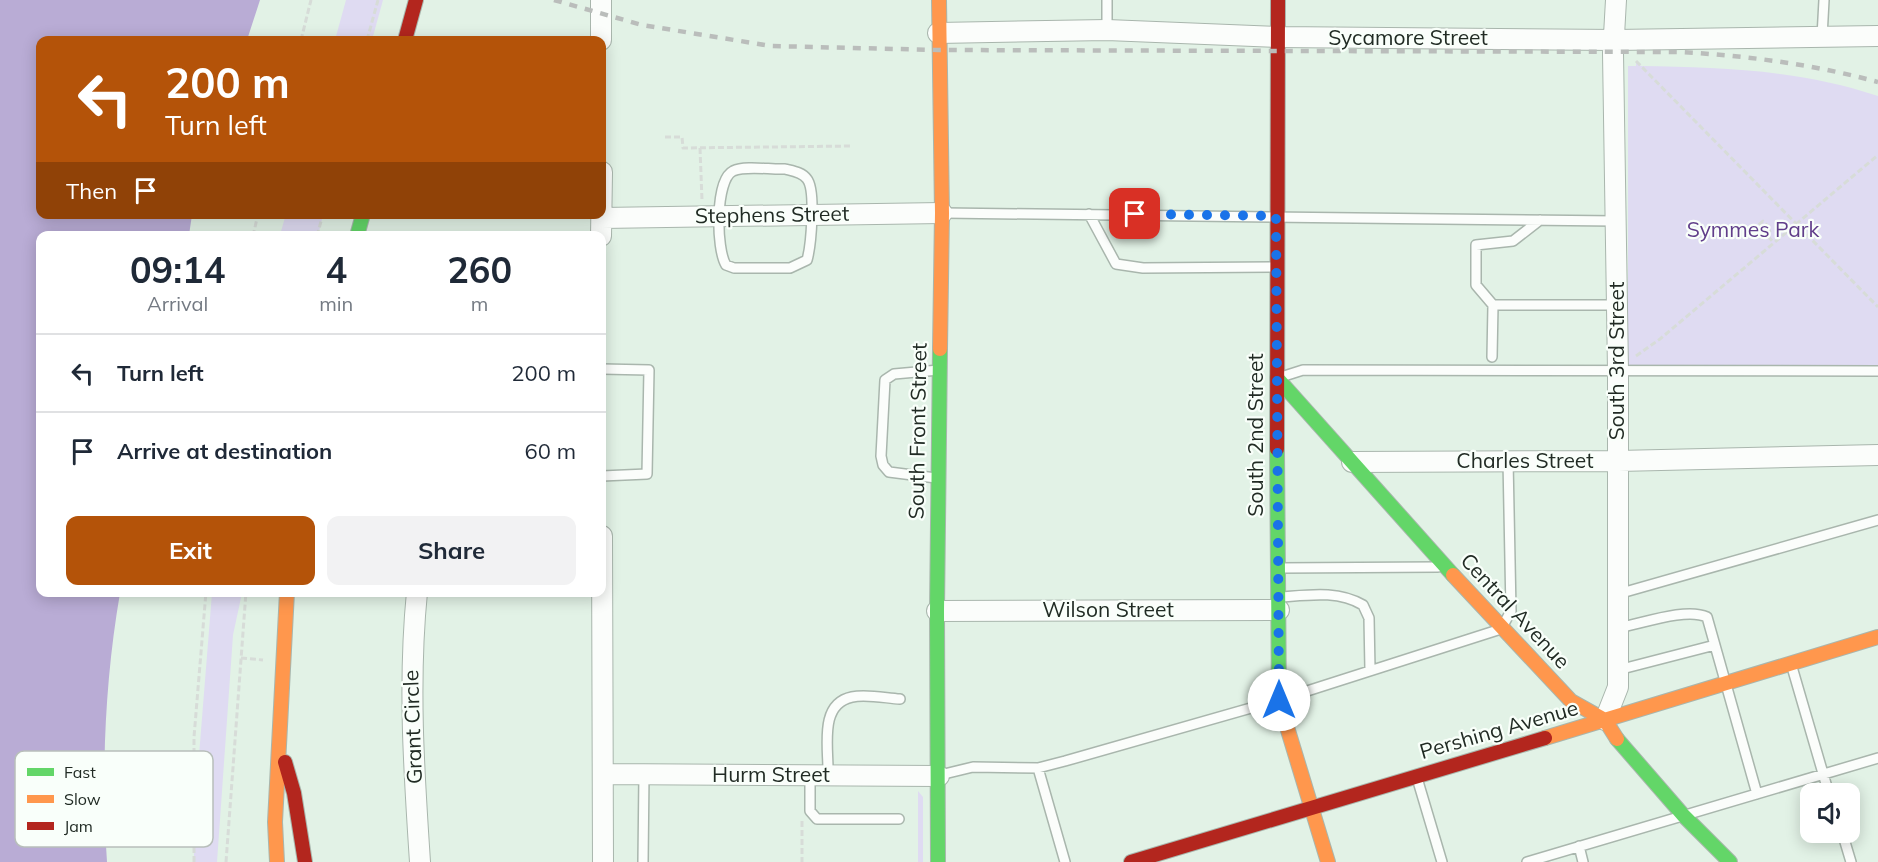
<!DOCTYPE html>
<style>
:root{--surface:#fff;--page:#f2f2f3;--text:#1f2937;--muted:#747a83;--line:#e0e1e3;--accent:#b45309}
body{margin:0;font-family:Mulish,sans-serif;background:var(--page);color:var(--text);height:100vh;display:flex;flex-direction:column;font-size:22px;white-space:nowrap}
*{box-sizing:border-box;margin:0}
p{font-size:20px;color:var(--muted)}
.icon{flex:none;width:33px;height:33px;fill:none;stroke:currentColor;stroke-width:2;stroke-linecap:round;stroke-linejoin:round}
.map{position:relative;flex:1;overflow:hidden}
.details{position:absolute;left:36px;top:231px;width:570px;height:366px;display:flex;flex-direction:column;background:var(--surface);border-radius:12px;box-shadow:0 3px 15px #0003}
.details>*{flex:none}
.hud{position:absolute;left:36px;top:36px;width:570px;height:183px;border-radius:12px;box-shadow:0 3px 15px #0003;background:#b45309;color:#fff;overflow:hidden}
.fabs{position:absolute;left:1800px;top:783px;display:grid;gap:12px}
.fabs a{display:grid;place-items:center;width:60px;height:60px;border-radius:12px;background:var(--surface);box-shadow:0 3px 15px #0003;font-size:30px}
.pin{position:absolute;display:grid;place-items:center;width:51px;height:51px;color:#fff;margin:-26px;border-radius:12px;box-shadow:0 3px 9px #0006}
.me{position:absolute;width:66px;margin:-33px;rotate:0deg;stroke-linejoin:round;filter:drop-shadow(0 0 4px #0008)}
.turn{display:flex;align-items:center;gap:21px;height:126px;padding:0 30px;font-size:27px}
.turn .icon{width:78px;height:78px;stroke-width:2.5}
.turn b{display:block;font-size:42px;line-height:51px}
.then{display:flex;align-items:center;height:57px;padding:0 30px;background:#0003;gap:12px;font-size:22px}
.eta{display:flex;justify-content:space-evenly;align-items:center;height:102px;text-align:center}
.eta b{font-size:36px;font-weight:700;line-height:42px}
.cta{display:flex;gap:12px;margin-top:auto;padding:12px 30px}
.cta a{flex:1;height:69px;border-radius:12px;background:var(--accent);color:#fff;font-size:24px;font-weight:700;line-height:69px;text-align:center}
.cta a+a{background:var(--page);color:var(--text)}
ul{padding:0;list-style:none}
li{display:flex;align-items:center;gap:18px;height:78px;padding:0 30px;border-top:2px solid var(--line)}
li div{flex:1}
li b{display:block;font-size:22px}
li em{font-style:normal}
.map>svg:first-child{display:block}
.green{fill:#dfdbf2}
.water{fill:#b9acd5}
.lines{fill:none;stroke-linecap:round;stroke-linejoin:round}
.lane-casing{stroke:#a9b6ad;stroke-width:12}
.street-casing{stroke:#a9b6ad;stroke-width:22}
.fast-casing{stroke:#a9b6ad;stroke-width:16}
.slow-casing{stroke:#a9b6ad;stroke-width:16}
.jam-casing{stroke:#a9b6ad;stroke-width:16}
.path{stroke:#d7dcd8;stroke-width:3;stroke-dasharray:6 3;stroke-linecap:butt}
.lane{stroke:#fbfdfb;stroke-width:9}
.street{stroke:#fbfdfb;stroke-width:20}
.fast{stroke:#63d668;stroke-width:14}
.slow{stroke:#ff974d;stroke-width:14}
.jam{stroke:#b3261e;stroke-width:14}
.rail{stroke:#babdbb;stroke-width:4.5;stroke-dasharray:8 8;stroke-linecap:butt}
.route{stroke:#1a73e8;stroke-width:10;stroke-dasharray:0 18}
.labels{text-anchor:middle;stroke-width:4.5;stroke-linejoin:round;paint-order:stroke}
.street-label{font-size:21px;fill:#212b24;stroke:#f9fffa}
.park-label{font-size:21px;fill:#603d8a;stroke:#f9fffa}
.key{fill:#f9fffa;stroke:#b8bfba;stroke-width:1.5}
.key-label{font-size:16px;fill:#212b24}
</style>
<div class="map">
<svg width="1878" height="862" viewBox="0 0 1878 862">
<rect width="100%" height="100%" fill="#e2f2e6"/>
<path class="green" d="M346 0H383L372 40H335Z
M1636 61 1641 66C1720 67 1802 70 1878 96V365H1628V66H1636Z
M286 214 323 215 318 235H280Z
M212 593H242L233 635 217 862H194V818Z
M918 791 923 797V862H918Z"/>
<path class="water" d="M0 0H260L247 40H40V214L192 215 189 235 40 236V592L120 593C105 680 101 773 107 862H0Z"/>
<g class="lines">
<defs>
<path id="lane" d="M1107 0V30
M1822 37 1824 0
M785 169C793 171 802 172 807 179 816 190 811 246 807 260L790 268H734L726 265C716 249 715 180 733 171 746 165 771 170 785 169Z
M944 213 1616 221
M1089 214 1116 264 1143 268 1274 267
M1493 305 1476 285V245L1513 241 1540 220
M1492 357 1493 305H1617
M602 369 649 370 647 474 602 476
M1281 377 1303 370 1878 371
M936 478 889 472 883 465 881 456 885 380 894 374 939 370
M1281 568 1438 567
M1618 594 1878 520
M1281 597C1308 595 1338 590 1363 605L1369 618 1370 670
M1618 628C1641 624 1686 607 1707 617L1757 794
M1792 667 1829 794
M1618 670 1715 645
M1038 768 1065 862
M810 775V811L817 819H899
M828 775C829 749 818 704 852 697 866 694 885 698 900 699
M940 775 973 767 1038 768 1065 761 1279 700 1501 629 1511 611 1508 460
M1417 778 1442 862
M1842 832 1851 862
M1579 846 1583 862
M643 862 644 774
M1527 862 1878 758"/>
<path id="street" d="M601 0V40
M938 33 1107 30 1278 37 1616 40 1878 36
M602 218 942 213
M601 236 602 172
M1352 462 1618 461 1878 455
M602 536 603 862
M417 592C408 683 414 772 420 862
M937 611 1279 610
M1605 720 1618 687V371L1613 53 1616 0
M603 774 939 776"/>
<path id="fast" d="M357 236 363 214
M1277 378 1453 575
M1277 449 1279 700 1287 727
M1617 739 1683 815 1730 862
M938 862 937 611 940 349"/>
<path id="slow" d="M939 0 942 213 940 349
M1453 575 1571 701 1605 720 1617 739
M1287 727 1328 862
M1545 738 1878 637
M277 862 275 822 287 592"/>
<path id="jam" d="M405 40 416 0
M1277 449 1278 0
M285 762 294 793 305 862
M1131 862 1545 738"/>
</defs>
<use href="#lane" class="lane-casing"/>
<use href="#street" class="street-casing"/>
<use href="#fast" class="fast-casing"/>
<use href="#slow" class="slow-casing"/>
<use href="#jam" class="jam-casing"/>
<path class="path" d="M301 40 311 0
M367 40 378 0
M1636 61 1878 307
M665 137H682L683 148 852 146
M700 148 702 200
M1766 234 1771 230 1763 221 1753 230 1761 239 1766 234 1774 243
M253 236 258 214
M317 236 323 214
M1636 356 1660 339 1878 155
M241 658 263 660
M802 821V862
M194 862V737L206 592
M226 862 246 592"/>
<use href="#lane" class="lane"/>
<use href="#street" class="street"/>
<use href="#fast" class="fast"/>
<use href="#slow" class="slow"/>
<use href="#jam" class="jam"/>
<path class="rail" d="M554 0 642 25 771 46 938 50 1681 52C1748 56 1812 64 1878 82"/>
</g>
<g class="lines">
<path class="route" d="M1135 214 1276 216 1279 700"/>
</g>
<g class="labels">
<g class="street-label">
<text x="1408" y="45">Sycamore Street</text>
<text transform="translate(772 215) rotate(-1)" y="7">Stephens Street</text>
<text transform="translate(1617 361) rotate(-90)" y="7">South 3rd Street</text>
<text transform="translate(918 431) rotate(-89)" y="7">South Front Street</text>
<text transform="translate(1256 435) rotate(-90)" y="7">South 2nd Street</text>
<text x="1525" y="468">Charles Street</text>
<text x="1108" y="617">Wilson Street</text>
<text transform="translate(1515 611) rotate(47)" y="7">Central Avenue</text>
<text transform="translate(413 727) rotate(-92)" y="7">Grant Circle</text>
<text transform="translate(1499 730) rotate(-16)" y="7">Pershing Avenue</text>
<text x="771" y="782">Hurm Street</text>
</g>
<g class="park-label">
<text x="1753" y="237">Symmes Park</text>
</g>
</g>
<rect x="15" y="751" width="198" height="96" rx="9" class="key"/>
<rect x="27" y="768" width="27" height="8" fill="#63d668"/>
<rect x="27" y="795" width="27" height="8" fill="#ff974d"/>
<rect x="27" y="822" width="27" height="8" fill="#b3261e"/>
<g class="key-label">
<text x="64" y="778">Fast</text>
<text x="64" y="805">Slow</text>
<text x="64" y="832">Jam</text>
</g>
</svg>
<div class="fabs">
<a><svg class="icon" aria-label="sound" viewBox="0 0 24 24"><path d="M4 9h4l5-4v14l-5-4H4zM17 9q2 3 0 6"/></svg></a>
</div>
<div class="pin" style="left:1135px;top:214px;background:#d93025"><svg class="icon" aria-label="arrive" viewBox="0 0 24 24"><path d="M6 21V4h12l-3 4 3 4H6"/></svg></div>
<svg class="me" style="left:1279px;top:700px" viewBox="-20 -20 40 40"><circle r="19" fill="#fff"/><path d="M0-13L10 11 0 6-10 11z" fill="#1a73e8"/></svg>
<div class="hud">
<div class="turn"><svg class="icon" aria-label="left" viewBox="0 0 24 24"><path d="M17 20v-9H6M10 6l-5 5 5 5"/></svg><div><b>200 m</b>Turn left</div></div>
<div class="then">Then<svg class="icon" aria-label="arrive" viewBox="0 0 24 24"><path d="M6 21V4h12l-3 4 3 4H6"/></svg></div>
</div>
<section class="details">
<div class="eta">
<div><b>09:14</b><p>Arrival</p></div>
<div><b>4</b><p>min</p></div>
<div><b>260</b><p>m</p></div>
</div>
<ul>
<li><svg class="icon" aria-label="left" viewBox="0 0 24 24"><path d="M17 20v-9H6M10 6l-5 5 5 5"/></svg><div><b>Turn left</b></div><em>200 m</em></li>
<li><svg class="icon" aria-label="arrive" viewBox="0 0 24 24"><path d="M6 21V4h12l-3 4 3 4H6"/></svg><div><b>Arrive at destination</b></div><em>60 m</em></li>
</ul>
<div class="cta"><a>Exit</a><a>Share</a></div>
</section>
</div>
